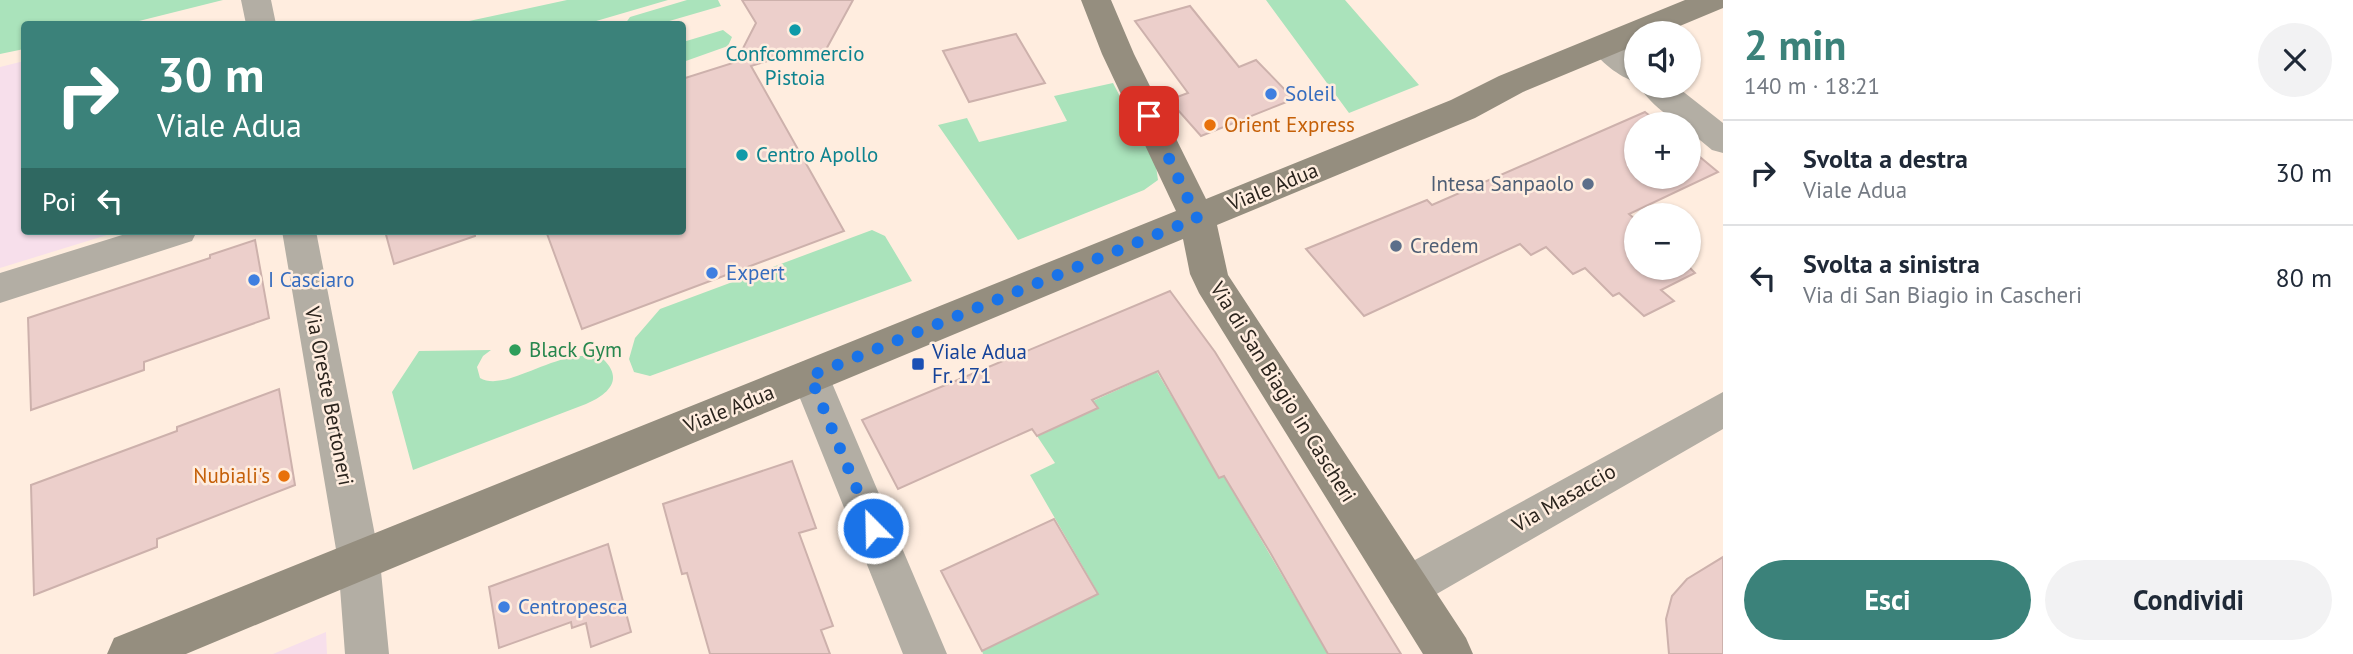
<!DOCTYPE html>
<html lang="it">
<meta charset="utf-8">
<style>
:root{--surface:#fff;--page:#f2f2f3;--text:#1f2937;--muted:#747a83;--line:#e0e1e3;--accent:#3b827a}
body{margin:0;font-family:"PT Sans",sans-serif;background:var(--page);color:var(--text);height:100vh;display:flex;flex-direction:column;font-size:26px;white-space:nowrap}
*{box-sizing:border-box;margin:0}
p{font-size:23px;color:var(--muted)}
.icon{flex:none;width:38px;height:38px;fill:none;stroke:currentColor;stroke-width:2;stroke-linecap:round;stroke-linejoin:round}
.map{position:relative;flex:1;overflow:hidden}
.details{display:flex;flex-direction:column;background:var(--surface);width:630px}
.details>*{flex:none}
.hud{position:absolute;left:21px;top:21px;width:665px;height:214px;border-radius:7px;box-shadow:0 2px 5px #0004;background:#3b827a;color:#fff;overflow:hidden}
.fabs{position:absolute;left:1624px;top:21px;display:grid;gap:14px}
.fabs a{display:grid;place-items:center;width:77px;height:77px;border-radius:50%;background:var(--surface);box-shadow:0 2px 5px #0004;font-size:35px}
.pin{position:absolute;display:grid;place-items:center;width:60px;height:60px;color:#fff;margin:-30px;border-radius:14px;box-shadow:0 4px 10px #0006}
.me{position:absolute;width:77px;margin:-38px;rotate:337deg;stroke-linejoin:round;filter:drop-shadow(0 0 5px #0008)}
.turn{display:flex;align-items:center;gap:24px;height:147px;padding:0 21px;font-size:32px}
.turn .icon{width:91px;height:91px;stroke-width:2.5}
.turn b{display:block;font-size:49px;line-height:60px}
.then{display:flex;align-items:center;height:66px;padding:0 21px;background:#0003;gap:14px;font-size:26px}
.round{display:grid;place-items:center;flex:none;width:74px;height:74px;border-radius:37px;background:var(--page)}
.head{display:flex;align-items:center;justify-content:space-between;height:119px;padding:0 21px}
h1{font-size:42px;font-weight:700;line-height:52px;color:var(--accent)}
.action{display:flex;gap:14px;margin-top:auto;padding:14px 21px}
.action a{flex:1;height:80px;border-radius:42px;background:var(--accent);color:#fff;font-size:28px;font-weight:700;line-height:80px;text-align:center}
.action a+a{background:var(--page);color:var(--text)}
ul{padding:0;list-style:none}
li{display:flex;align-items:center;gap:21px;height:105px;padding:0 21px;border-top:2px solid var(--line)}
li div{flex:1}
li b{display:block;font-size:26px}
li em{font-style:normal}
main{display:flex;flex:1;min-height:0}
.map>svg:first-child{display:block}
.education{fill:#f7dfeb}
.green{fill:#aae3bb}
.building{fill:#eccfcb;stroke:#cdb1ac;stroke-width:2}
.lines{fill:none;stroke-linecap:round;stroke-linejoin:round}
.street{fill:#b3aea4;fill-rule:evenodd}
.secondary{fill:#958e7f;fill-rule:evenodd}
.route{stroke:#1a73e8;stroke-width:12;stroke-dasharray:0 21.6}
.culture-dot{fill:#0f9aa8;stroke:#ffeddf;stroke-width:2.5}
.shop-dot{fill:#3f7fe0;stroke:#ffeddf;stroke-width:2.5}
.food-dot{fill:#e8710a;stroke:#ffeddf;stroke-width:2.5}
.service-dot{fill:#5c6f8a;stroke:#ffeddf;stroke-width:2.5}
.leisure-dot{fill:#2e9e5b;stroke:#ffeddf;stroke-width:2.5}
.transit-dot{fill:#1a4fb4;stroke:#ffeddf;stroke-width:2.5}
.labels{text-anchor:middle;stroke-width:5;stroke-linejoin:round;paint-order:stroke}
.culture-label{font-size:21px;fill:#0d838f;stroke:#ffeddf}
.shop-label{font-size:21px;fill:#366cbe;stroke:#ffeddf;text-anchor:start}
.food-label{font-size:21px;fill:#c56008;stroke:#ffeddf;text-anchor:start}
.service-label{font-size:21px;fill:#4e5e75;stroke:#ffeddf;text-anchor:end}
.street-label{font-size:21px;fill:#2b241d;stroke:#ffeddf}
.leisure-label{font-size:21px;fill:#27864d;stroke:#ffeddf;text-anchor:start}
.transit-label{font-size:21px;fill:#164399;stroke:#ffeddf;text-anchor:start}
</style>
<main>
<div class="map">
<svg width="1723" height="654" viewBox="0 0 1723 654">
<rect width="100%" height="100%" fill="#ffeddf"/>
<path class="education" d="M24 61V231H120L0 268V67Z
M326 632 327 654H273Z"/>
<path class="green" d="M0 0H223L127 24H24V49L0 54Z
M567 0H668L586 24H455Z
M687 0H718L721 6 659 24H625L630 17Z
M1266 0H1345L1419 85 1349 113Z
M723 30 732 37 728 46 683 62V42Z
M1113 83 1156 166 1158 180 1144 190 1018 240 938 125 967 118 979 142 1067 121 1054 96Z
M872 230 885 236 912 281 650 376 634 372 629 359 635 338 660 309Z
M491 350 483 356 477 367 480 378C508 394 563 343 603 359 625 380 607 395 586 404L413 470 392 392 419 351Z
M1157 372 1220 477 1224 476 1328 654H983L982 651 1098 593 1030 475 1055 463 1037 436 1097 408 1093 401Z"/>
<path class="building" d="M742 0H853L823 55 803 50 751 66 844 231 582 329 546 231H682V79L736 62 756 23Z
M1190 6 1239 67 1256 60 1294 99 1201 136 1169 100 1188 93 1135 21Z
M1016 34 1045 83 969 102 943 51Z
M1645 112 1660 124H1636V177H1689V148L1718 172 1629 214 1636 220V268L1689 267 1695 273 1661 290 1674 301 1644 316 1619 293 1613 296 1585 268 1573 274 1546 247 1531 255 1520 244 1364 316 1306 249 1427 200 1432 205Z
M385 231H475V236L394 264Z
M255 240 269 318 144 362V370L31 410 28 318 210 258V255Z
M1170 291 1215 352 1401 654H1328L1271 554 1224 476 1219 478 1158 371 1092 400 1098 408 1037 436 1032 429 898 489 862 420Z
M279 389 295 485 157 539V547L34 595 31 485 177 431V427Z
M792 461 816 528 799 533 833 626 821 630 830 654H710L687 573 682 574 663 504Z
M1054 519 1098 594 982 651 941 571Z
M608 544 631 632 591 647 586 623 572 628 571 622 499 648 489 587Z
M1723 557V654H1669L1666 619 1672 596 1687 579Z"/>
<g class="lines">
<path class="street" d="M241 0H271L276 24H246Z
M1605 35 1616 38 1636 55V82C1619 77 1599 61 1590 46L1594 38Z
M1639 86H1676L1723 123V153L1712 150 1689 131V124C1673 124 1647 100 1639 86Z
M135 231H197L192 241 0 303V273Z
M282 231H316L380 561 389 654H345L338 561Z
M810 359 823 364 829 376 947 654H903L791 376 797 364Z
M1723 392V429L1421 603 1406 609 1391 603 1385 588 1391 573Z"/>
<path class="secondary" d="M1081 0H1111L1134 54 1206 199 1451 100 1499 76 1685 0H1723V8L1663 33H1636V45L1523 92 1475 118 1217 225 1228 275 1466 638 1473 654H1423L1199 293 1190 274 1183 239 186 654H107L114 638 1176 211 1102 54Z"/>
</g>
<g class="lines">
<path class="route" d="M873 528 810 376 1197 218 1149 116"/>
</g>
<g class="culture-dot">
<circle cx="795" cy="30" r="7"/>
<circle cx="742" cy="155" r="7"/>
</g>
<g class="shop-dot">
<circle cx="1271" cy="94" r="7"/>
<circle cx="712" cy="273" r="7"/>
<circle cx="254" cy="280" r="7"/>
<circle cx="504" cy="607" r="7"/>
</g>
<g class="food-dot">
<circle cx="1210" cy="125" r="7"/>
<circle cx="284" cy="476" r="7"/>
</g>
<g class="service-dot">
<circle cx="1588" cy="184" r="7"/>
<circle cx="1396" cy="246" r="7"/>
</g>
<circle class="leisure-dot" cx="515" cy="350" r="7"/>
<rect class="transit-dot" x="911" y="357" width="14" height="14" rx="3.5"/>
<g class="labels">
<g class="culture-label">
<text x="795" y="61">Confcommercio<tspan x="795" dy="24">Pistoia</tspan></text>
<text x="756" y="162" text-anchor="start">Centro Apollo</text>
</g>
<g class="shop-label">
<text x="1285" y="101">Soleil</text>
<text x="726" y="280">Expert</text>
<text x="268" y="287">I Casciaro</text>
<text x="518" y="614">Centropesca</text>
</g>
<g class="food-label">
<text x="1224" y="132">Orient Express</text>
<text x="270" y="483" text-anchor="end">Nubiali's</text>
</g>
<g class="service-label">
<text x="1574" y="191">Intesa Sanpaolo</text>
<text x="1410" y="253" text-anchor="start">Credem</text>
</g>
<g class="street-label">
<text transform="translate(1273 187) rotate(-22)" y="7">Viale Adua</text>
<text transform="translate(1283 392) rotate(58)" y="7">Via di San Biagio in Cascheri</text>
<text transform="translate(329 396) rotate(79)" y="7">Via Oreste Bertoneri</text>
<text transform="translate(729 409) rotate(-22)" y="7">Viale Adua</text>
<text transform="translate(1564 498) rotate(-30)" y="7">Via Masaccio</text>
</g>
<g class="leisure-label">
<text x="529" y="357">Black Gym</text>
</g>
<g class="transit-label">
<text x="932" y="359">Viale Adua<tspan x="932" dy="24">Fr. 171</tspan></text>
</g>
</g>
</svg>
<div class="fabs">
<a><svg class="icon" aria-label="sound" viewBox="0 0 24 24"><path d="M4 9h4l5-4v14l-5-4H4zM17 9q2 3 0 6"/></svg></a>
<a>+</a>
<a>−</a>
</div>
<div class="pin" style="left:1149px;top:116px;background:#d93025"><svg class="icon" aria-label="arrive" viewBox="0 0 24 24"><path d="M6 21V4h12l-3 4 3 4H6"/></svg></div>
<svg class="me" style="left:873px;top:528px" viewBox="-20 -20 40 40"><circle r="17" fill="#1a73e8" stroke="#fff" stroke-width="3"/><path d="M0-11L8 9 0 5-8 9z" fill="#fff"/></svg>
<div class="hud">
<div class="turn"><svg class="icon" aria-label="right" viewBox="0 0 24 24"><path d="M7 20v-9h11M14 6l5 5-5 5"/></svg><div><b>30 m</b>Viale Adua</div></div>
<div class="then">Poi<svg class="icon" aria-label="left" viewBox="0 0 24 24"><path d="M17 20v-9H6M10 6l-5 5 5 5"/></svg></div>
</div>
</div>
<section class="details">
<div class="head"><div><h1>2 min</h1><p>140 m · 18:21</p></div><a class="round"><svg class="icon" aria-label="close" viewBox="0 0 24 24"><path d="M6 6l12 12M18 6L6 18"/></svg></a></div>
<ul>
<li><svg class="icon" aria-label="right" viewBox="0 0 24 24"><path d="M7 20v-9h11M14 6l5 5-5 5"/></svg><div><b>Svolta a destra</b><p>Viale Adua</p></div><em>30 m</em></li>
<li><svg class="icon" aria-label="left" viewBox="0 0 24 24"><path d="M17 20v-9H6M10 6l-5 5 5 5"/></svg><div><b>Svolta a sinistra</b><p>Via di San Biagio in Cascheri</p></div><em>80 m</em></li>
</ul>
<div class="action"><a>Esci</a><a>Condividi</a></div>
</section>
</main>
